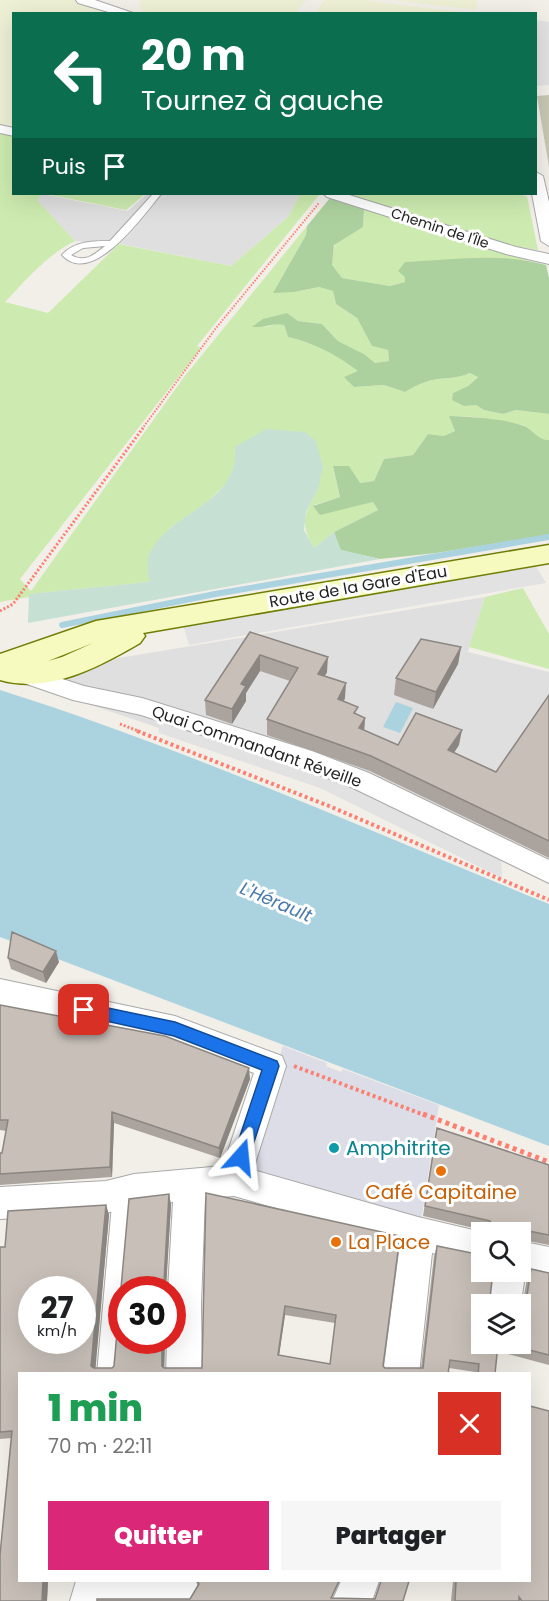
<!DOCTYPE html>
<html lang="fr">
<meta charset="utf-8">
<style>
:root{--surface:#fff;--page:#f6f6f6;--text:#202124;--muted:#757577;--accent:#db2777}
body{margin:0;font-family:Poppins,sans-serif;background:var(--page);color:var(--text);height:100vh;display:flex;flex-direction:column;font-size:22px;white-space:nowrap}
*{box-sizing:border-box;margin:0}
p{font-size:20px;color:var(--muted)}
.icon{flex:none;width:33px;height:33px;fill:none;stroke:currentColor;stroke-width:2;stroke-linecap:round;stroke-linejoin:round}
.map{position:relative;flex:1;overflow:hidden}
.panel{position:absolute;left:18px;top:1372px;width:513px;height:210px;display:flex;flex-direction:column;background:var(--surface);border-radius:0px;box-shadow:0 6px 24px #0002}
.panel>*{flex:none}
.top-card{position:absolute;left:12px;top:12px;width:525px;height:183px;border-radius:0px;box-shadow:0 6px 24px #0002;background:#0b6e4f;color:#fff;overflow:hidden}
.controls{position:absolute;left:471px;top:1222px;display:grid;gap:12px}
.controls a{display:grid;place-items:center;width:60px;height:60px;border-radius:0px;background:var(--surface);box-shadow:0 6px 24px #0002;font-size:30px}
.speed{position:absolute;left:18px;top:1276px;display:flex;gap:12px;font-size:30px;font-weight:700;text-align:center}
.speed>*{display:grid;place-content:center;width:78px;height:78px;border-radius:50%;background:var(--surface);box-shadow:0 6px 24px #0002;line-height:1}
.speed small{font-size:15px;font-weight:400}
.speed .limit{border:9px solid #d22;background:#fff;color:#111}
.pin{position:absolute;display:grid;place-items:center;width:51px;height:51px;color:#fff;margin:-26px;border-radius:12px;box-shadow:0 3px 9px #0006}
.me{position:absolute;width:66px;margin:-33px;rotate:18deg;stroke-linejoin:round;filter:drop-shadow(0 0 4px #0008)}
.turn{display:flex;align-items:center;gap:21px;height:126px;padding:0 30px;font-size:27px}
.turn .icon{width:78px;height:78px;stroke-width:2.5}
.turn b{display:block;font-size:42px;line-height:51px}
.then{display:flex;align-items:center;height:57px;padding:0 30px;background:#0003;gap:12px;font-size:22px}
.round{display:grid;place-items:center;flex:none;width:63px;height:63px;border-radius:0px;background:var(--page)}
.overview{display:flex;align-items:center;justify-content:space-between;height:102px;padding:0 30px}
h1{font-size:36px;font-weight:800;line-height:45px;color:#1e9e55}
.action{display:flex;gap:12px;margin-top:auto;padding:12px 30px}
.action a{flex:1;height:69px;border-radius:0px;background:var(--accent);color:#fff;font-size:24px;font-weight:800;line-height:69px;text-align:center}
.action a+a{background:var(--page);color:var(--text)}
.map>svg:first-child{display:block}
.residential{fill:#e0dfdf}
.construction{fill:#c7c7b4}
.farmland{fill:#eef0d5}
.grass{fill:#cdebb0}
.forest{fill:#add19e}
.wetland{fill:#c6e0d4}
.parking{fill:#e2e2e2}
.plaza{fill:#dddde8}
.water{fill:#aad3df}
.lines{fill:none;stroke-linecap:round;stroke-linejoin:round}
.stream{stroke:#aad3df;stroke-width:6}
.service-casing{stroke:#a9a9a9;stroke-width:2}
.minor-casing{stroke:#a9a9a9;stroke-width:2}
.secondary-casing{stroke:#707d05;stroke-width:3}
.path-far3{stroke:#fa8072;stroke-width:2;stroke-dasharray:1.5 1.5;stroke-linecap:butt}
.path-far2{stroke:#fa8072;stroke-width:3;stroke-dasharray:2 2;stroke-linecap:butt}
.path-far1{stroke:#fa8072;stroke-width:4;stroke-dasharray:3 3;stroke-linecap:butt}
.path{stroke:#fa8072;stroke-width:5;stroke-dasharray:4 4;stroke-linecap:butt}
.service{fill:#fff;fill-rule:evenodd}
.minor{fill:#fff;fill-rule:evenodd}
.secondary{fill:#f7fabf;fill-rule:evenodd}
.wall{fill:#aba49e;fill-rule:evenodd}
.shaded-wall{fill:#8b8681}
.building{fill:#c7bfb8;stroke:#8b8681;stroke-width:1.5;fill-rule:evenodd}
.route{fill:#1a73e8;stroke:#114b97;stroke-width:1.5}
.culture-dot{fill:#0f9aa8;stroke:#fff;stroke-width:2}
.food-dot{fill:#e8710a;stroke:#fff;stroke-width:2}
.labels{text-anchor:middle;stroke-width:6;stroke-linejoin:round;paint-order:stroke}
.far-street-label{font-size:14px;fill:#222;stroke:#fff}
.street-label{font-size:16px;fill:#222;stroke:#fff}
.water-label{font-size:18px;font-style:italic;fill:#4a7aab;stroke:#fff}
.near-culture-label{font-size:20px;fill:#0d838f;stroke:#fff;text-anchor:start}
.near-food-label{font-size:20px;fill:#c56008;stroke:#fff}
</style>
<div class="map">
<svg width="549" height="1601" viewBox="0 0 549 1601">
<rect width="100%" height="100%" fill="#f2efe9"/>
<path class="residential" d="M42 194 128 211 147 194H300L289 216 231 266 116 243 75 241 36 200Z
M485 597 468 652 549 672V876L408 812 41 688 107 660Z"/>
<path class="construction" d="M549 95V167L537 96Z"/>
<path class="farmland" d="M0 0H73L123 13 14 14V125L10 128 0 126Z
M142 0H306L295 13 160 14 142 11 139 4Z
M325 0H361L469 13H315Z
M392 0H478L476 10Z"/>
<path class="grass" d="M0 131 13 134 14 194H42L37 200 75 241C48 254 26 280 5 302L48 313 119 244 231 266 289 216 300 194 319 195 197 346 201 348 20 579 31 591 184 377 307 226 306 235 274 292H294L319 287 333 291 336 304 357 318 372 346 388 350 389 361 375 363 364 354 338 341 322 324 298 321 287 313 264 328 277 323 284 325 288 337C314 343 337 355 359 371L354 387 384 385 405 392C415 386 425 381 437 379 449 378 458 378 470 373L478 376 468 386 453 393 464 406 476 405 484 410 503 414 516 410 549 414V440L544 441 523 425 475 417 450 416 455 431 444 436 428 434 413 455 384 459 374 481 360 483 333 467 340 497 314 505 320 514 373 502 378 510 334 532 314 548C299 521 304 516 318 489L236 460 230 480 206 503 169 529 149 582 31 594 29 597 0 602Z
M46 194H145L126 210Z
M347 194H513L527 196 538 250 508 245Z
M364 209 529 260 405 262V282L390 286 342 278 331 265 335 244 363 227Z
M523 588 549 634V669L469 647 485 597Z"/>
<path class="forest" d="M330 198 364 209 363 227 334 245 332 265 342 278 390 286 405 282V277L398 271 405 262C450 260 503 252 546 265L549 278V414L516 410 503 414 484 410 476 405 464 406 452 400 453 393 468 386 478 377 470 373C458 378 449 378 437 379 425 381 415 386 405 392L384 385 354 387 344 377 358 371C337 355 314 343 288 337L284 325C273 322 265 328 252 327L263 319 287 313 298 321 322 324 338 341 364 354 375 363 389 361 388 350 372 346 357 318 336 304 333 291 319 287 294 292 273 293 306 235 307 226Z
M449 416C473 417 498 418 521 425 531 427 538 441 549 440V535L436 553 380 559 340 550 334 532 378 510 373 502 320 515 313 506 340 497 333 466H349L360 483 374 481 384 459 413 455 428 434 444 436 455 431Z"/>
<path class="wetland" d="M266 429 305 432 316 441 323 467 318 489 306 512 304 530 314 548 334 532 341 550 380 559 28 623 29 594 149 582C149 574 146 561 149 555 169 510 240 505 235 447Z"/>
<path class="parking" d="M536 20 549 22V85L536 86Z
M535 565 546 583 189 645 183 624Z
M158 716 314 769 501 857 502 878 320 788 159 733Z"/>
<path class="plaza" d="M283 1046 327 1063 326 1066 341 1072 343 1069 439 1105 420 1228 239 1176Z"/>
<path class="water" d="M0 690C187 749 367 830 549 904V1146L0 937Z
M396 702 413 708 400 733 383 727Z"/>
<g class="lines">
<path class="stream" d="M62 625 215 594 549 537"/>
<defs>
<path id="service" d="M153 194H161C143 216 92 288 62 255 74 241 93 241 110 241ZM105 246C94 255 85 263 71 255L83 248Z
M122 1185 128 1187 131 1193 115 1374H97L113 1193 116 1187Z"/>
<path id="minor" d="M76 0H95L136 14H115L78 3Z
M0 125 14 128V136L0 133Z
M536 172 543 176 549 202V246L541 241 532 194H536Z
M324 194H346L516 247 549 254V264L506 254 327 197Z
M23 666 84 686 142 698 312 751 369 773 549 860V883L351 787 294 765 141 715 73 700 15 680 11 674 15 668Z
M0 979 175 1016 282 1056 286 1066 253 1170 418 1217 486 1233H482V1264L432 1253 419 1374H383L400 1244 234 1196 205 1198 201 1304 202 1374H166L167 1341H172V1290H168L173 1202 134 1206 106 1213 0 1219V1187L106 1181 134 1174 223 1166 254 1073 174 1042 0 1005Z
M520 1241 549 1247V1281L525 1275 520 1309V1305H488L492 1272H520Z
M76 1581H196L198 1587 192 1601H70Z
M341 1581H379L372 1601H332Z"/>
<path id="secondary" d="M549 545V563L143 633 145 636 140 643C99 667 49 694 0 680V654L96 621ZM93 643 62 657 48 661Z"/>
</defs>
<use href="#service" class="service-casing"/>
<use href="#minor" class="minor-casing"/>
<use href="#secondary" class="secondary-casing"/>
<path class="path-far3" d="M142 429 216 328 319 203"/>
<path class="path-far2" d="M0 611 13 604 143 428
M120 724 141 732"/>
<path class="path-far1" d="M137 731 329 806 549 900
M294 1066 427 1116"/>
<path class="path" d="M423 1114 549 1162"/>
<use href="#service" class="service"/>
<use href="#minor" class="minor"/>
<use href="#secondary" class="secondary"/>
</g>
<path class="wall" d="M250 632 327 672 325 676 345 698 344 701 357 714 365 718 364 731 398 745H459L454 752 496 772 549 695V858L370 771 267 735V719L290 681 260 671 246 693V701L232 724 206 715 205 700Z
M461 647 458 664 433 709 394 695 396 678Z
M8 958 59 962 46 983 11 969Z
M0 1005 250 1079 220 1158 114 1123 112 1177 0 1185V1153H2L6 1131 0 1130Z
M437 1128 549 1165V1245L523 1240 522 1261 520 1264V1233H485L486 1231 423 1216 435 1139Z
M206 1193 400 1236 383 1366 385 1368H421L434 1256 437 1246 482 1255V1272H493L490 1298 522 1299 523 1302 527 1278 531 1269 549 1273V1365L497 1351 495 1374H475V1372L449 1368 448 1374H20V1581H48L47 1601H0V1555L12 1438 0 1439V1247H5L8 1211 106 1205 109 1215 95 1368H112L114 1366 129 1199 169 1194 171 1205 166 1282 168 1283V1290H122V1341H165L164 1368H202ZM32 1290H82V1341H32ZM482 1305H520V1344H482ZM285 1315 335 1323 330 1364 279 1355Z
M453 1581H530L549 1601H451Z"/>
<path class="shaded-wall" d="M461 647 458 664 433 709 436 692Z
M260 655V671L246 693V701L232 724V709L241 684Z
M328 657 327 672 317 689 318 674Z
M346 683 345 698 337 714 338 699Z
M365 718 364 733 359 728Z
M462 730 459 745 446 765 448 750Z
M56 951 59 962 46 983 43 972Z
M249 1068 250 1079 220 1158 219 1148Z
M112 1112 114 1123 112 1177 110 1167Z
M169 1194 171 1205 166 1290 164 1281Z
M106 1205 109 1215 95 1374 91 1366Z
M285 1306V1315L278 1363V1355Z
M162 1341H165L164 1374 162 1366Z
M43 1581H48L47 1601H42Z"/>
<path class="building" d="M250 632 328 657 318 674 346 683 338 699 358 707 354 713 365 718 359 728 398 745 416 713 462 730 448 750 496 772 549 695V841L371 756 267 719 298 668 260 655 241 684 246 686 232 709 205 700Z
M421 639 461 647 436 692 396 678Z
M12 932 56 951 43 972 8 958Z
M0 1005 165 1036 249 1068 219 1148 112 1112 110 1167 0 1174V1153H2L8 1120H0Z
M437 1128 549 1165V1235L523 1230 522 1261H520V1233H488V1226L492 1224 490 1221 425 1206Z
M206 1193 400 1236 383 1366 385 1368H423L437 1246 482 1255V1272H493L490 1298 522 1299 523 1302H526L531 1269 549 1273V1355L506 1344H520V1305H482V1344H498L495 1374H478L479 1364 450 1360 448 1374H20V1581H43L42 1601H0V1555L12 1431 0 1432V1247H5L8 1211 106 1205 91 1366 94 1368H112L114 1366 129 1199 169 1194 164 1281 168 1283V1290H122V1341H162V1366L164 1368H202ZM32 1290H82V1341H32ZM285 1306 336 1315 330 1364 278 1355Z
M530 1406 549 1411V1601H522L519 1597V1601H455L456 1581H530Z
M197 1581H339L331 1598 375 1599 381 1581H409L403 1601H97V1599H190L199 1584Z"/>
<path class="route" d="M84 1003 175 1022 277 1061 279 1066 247 1163 241 1165 235 1163 233 1157 262 1070 174 1036 79 1015 76 1010 79 1005Z"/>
<circle class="culture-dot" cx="334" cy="1148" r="6"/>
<g class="food-dot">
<circle cx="441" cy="1171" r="6"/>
<circle cx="336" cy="1242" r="6"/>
</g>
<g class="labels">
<g class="far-street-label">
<text transform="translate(440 228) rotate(18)" y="5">Chemin de l'Île</text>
</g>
<g class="street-label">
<text transform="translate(358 586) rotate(-10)" y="6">Route de la Gare d'Eau</text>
<text transform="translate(257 746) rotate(19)" y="6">Quai Commandant Réveille</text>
</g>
<g class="water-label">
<text transform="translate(276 902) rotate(23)" y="6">L'Hérault</text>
</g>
<g class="near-culture-label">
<text x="346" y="1155">Amphitrite</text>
</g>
<g class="near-food-label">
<text x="441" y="1199">Café Capitaine</text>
<text x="348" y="1249" text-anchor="start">La Place</text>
</g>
</g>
</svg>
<div class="controls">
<a><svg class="icon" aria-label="search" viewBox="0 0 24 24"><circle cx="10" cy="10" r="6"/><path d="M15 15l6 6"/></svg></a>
<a><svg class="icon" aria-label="layers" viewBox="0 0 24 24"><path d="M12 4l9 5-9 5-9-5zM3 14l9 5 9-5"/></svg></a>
</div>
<div class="speed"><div>27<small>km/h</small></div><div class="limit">30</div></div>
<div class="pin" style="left:84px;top:1010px;background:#d93025"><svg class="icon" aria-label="arrive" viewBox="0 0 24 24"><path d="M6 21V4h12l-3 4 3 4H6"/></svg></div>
<svg class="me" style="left:241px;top:1157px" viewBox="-20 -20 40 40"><path d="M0-17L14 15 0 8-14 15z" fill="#1a73e8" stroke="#fff" stroke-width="4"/></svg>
<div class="top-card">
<div class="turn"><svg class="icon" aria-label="left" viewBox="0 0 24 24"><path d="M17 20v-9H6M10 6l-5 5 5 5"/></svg><div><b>20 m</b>Tournez à gauche</div></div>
<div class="then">Puis<svg class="icon" aria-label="arrive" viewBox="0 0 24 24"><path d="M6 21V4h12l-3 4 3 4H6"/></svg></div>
</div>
<section class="panel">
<div class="overview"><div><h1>1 min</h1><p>70 m · 22:11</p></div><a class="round" style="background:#d93025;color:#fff"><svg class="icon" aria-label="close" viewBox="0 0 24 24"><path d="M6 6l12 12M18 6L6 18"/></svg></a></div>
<div class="action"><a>Quitter</a><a>Partager</a></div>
</section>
</div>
